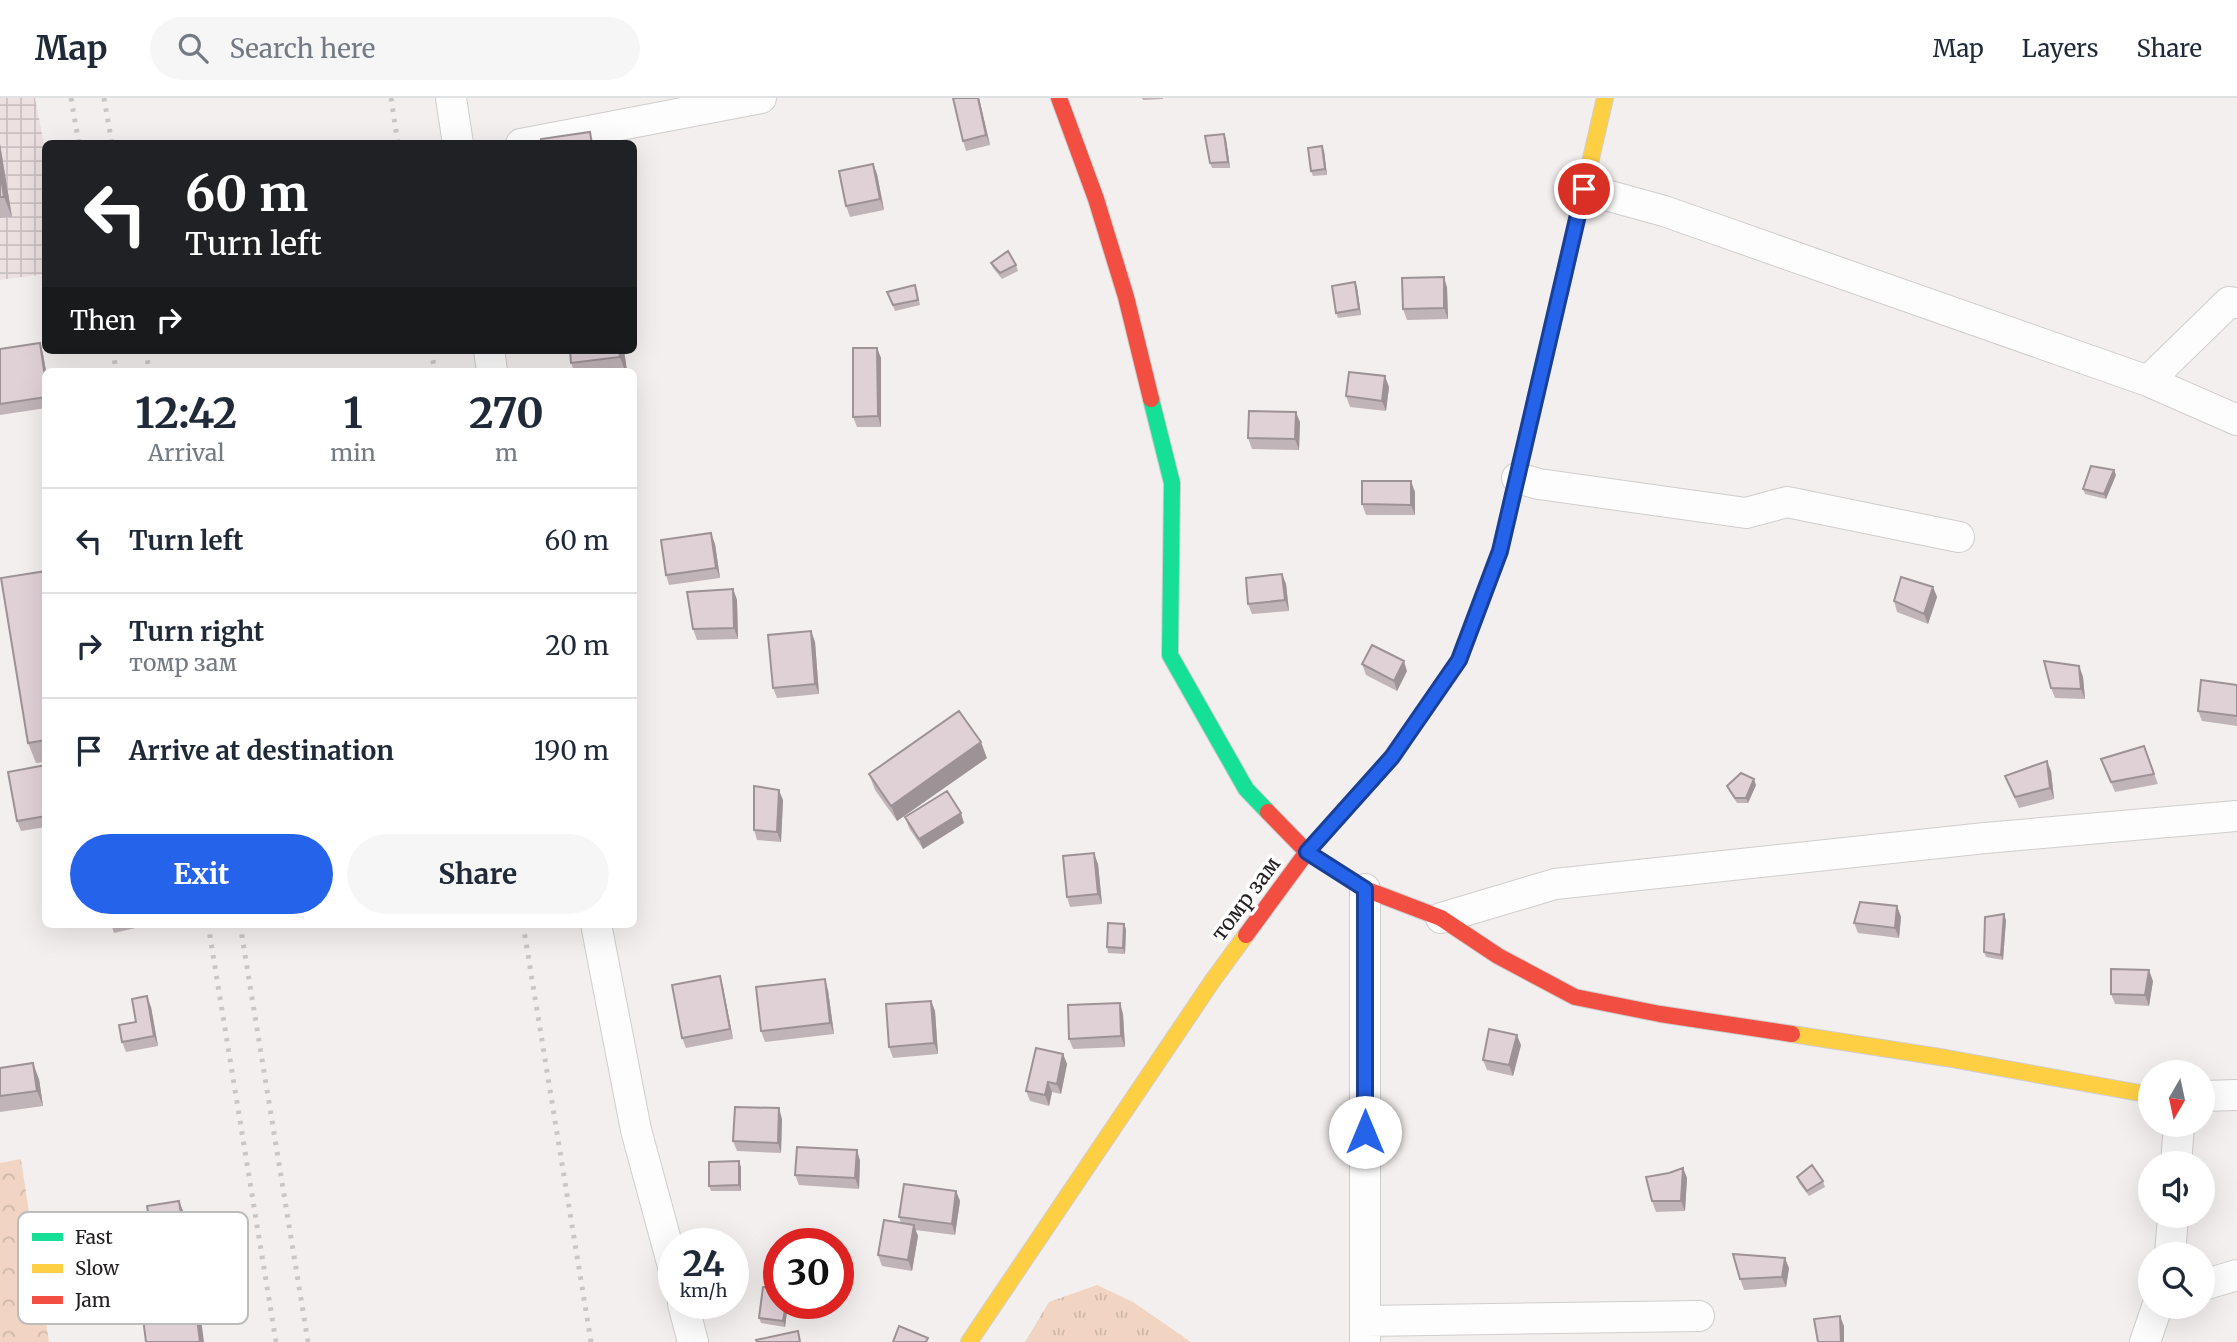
<!DOCTYPE html>
<meta charset="utf-8">
<style>
:root{--surface:#fff;--page:#f6f6f7;--text:#1f2937;--muted:#747a83;--line:#e0e1e3;--accent:#2563eb}
body{margin:0;font-family:Merriweather,serif;background:var(--page);color:var(--text);height:100vh;display:flex;flex-direction:column;font-size:26px;white-space:nowrap}
*{box-sizing:border-box;margin:0}
p{font-size:23px;color:var(--muted)}
.icon{flex:none;width:38px;height:38px;fill:none;stroke:currentColor;stroke-width:2;stroke-linecap:round;stroke-linejoin:round}
.map{position:relative;flex:1;overflow:hidden}
.side{position:absolute;left:42px;top:270px;width:595px;height:560px;display:flex;flex-direction:column;background:var(--surface);border-radius:10px;box-shadow:0 7px 28px #0002}
.side>*{flex:none}
.hud{position:absolute;left:42px;top:42px;width:595px;height:214px;border-radius:10px;box-shadow:0 7px 28px #0002;background:#202124;color:#fff;overflow:hidden}
.needle{width:46px;rotate:189deg}
.buttons{position:absolute;left:2138px;top:962px;display:grid;gap:14px}
.buttons a{display:grid;place-items:center;width:77px;height:77px;border-radius:50%;background:var(--surface);box-shadow:0 7px 28px #0002;font-size:35px}
.speed{position:absolute;left:658px;top:1130px;display:flex;gap:14px;font-size:35px;font-weight:700;text-align:center}
.speed>*{display:grid;place-content:center;width:91px;height:91px;border-radius:50%;background:var(--surface);box-shadow:0 7px 28px #0002;line-height:1}
.speed small{font-size:18px;font-weight:400}
.speed .limit{border:10px solid #d22;background:#fff;color:#111}
.pin{position:absolute;display:grid;place-items:center;width:60px;height:60px;color:#fff;margin:-30px;border:4px solid #fff;border-radius:50%;box-shadow:0 2px 7px #0007}
.me{position:absolute;width:77px;margin:-38px;rotate:0deg;stroke-linejoin:round;filter:drop-shadow(0 0 5px #0008)}
.turn{display:flex;align-items:center;gap:24px;height:147px;padding:0 28px;font-size:32px}
.turn .icon{width:91px;height:91px;stroke-width:2.5}
.turn b{display:block;font-size:49px;line-height:60px}
.then{display:flex;align-items:center;height:66px;padding:0 28px;background:#0003;gap:14px;font-size:26px}
.eta{display:flex;justify-content:space-evenly;align-items:center;height:119px;text-align:center}
.eta b{font-size:42px;font-weight:700;line-height:49px}
.primary-button{display:flex;gap:14px;margin-top:auto;padding:14px 28px}
.primary-button a{flex:1;height:80px;border-radius:42px;background:var(--accent);color:#fff;font-size:28px;font-weight:700;line-height:80px;text-align:center}
.primary-button a+a{background:var(--page);color:var(--text)}
ul{padding:0;list-style:none}
li{display:flex;align-items:center;gap:21px;height:105px;padding:0 28px;border-top:2px solid var(--line)}
li div{flex:1}
li b{display:block;font-size:26px}
li em{font-style:normal}
header{display:flex;align-items:center;gap:42px;box-sizing:border-box;height:98px;padding:0 35px;background:var(--surface);border-bottom:2px solid var(--line)}
header strong{font-size:33px}
nav{display:flex;gap:38px;margin-inline-start:auto;font-size:24px}
.search{width:490px;height:63px;background:var(--page);display:flex;align-items:center;gap:18px;box-sizing:border-box;padding:0 24px;border-radius:38px;color:var(--muted);font-size:26px}
.map>svg:first-child{display:block}
.industrial{fill:url(#industrial-grid)}
.grass{fill:url(#grass-tufts)}
.forest{fill:url(#forest-crowns)}
.lines{fill:none;stroke-linecap:round;stroke-linejoin:round}
.street-casing{stroke:#d0cdcd;stroke-width:32}
.fast-casing{stroke:#d0cdcd;stroke-width:18}
.slow-casing{stroke:#d0cdcd;stroke-width:18}
.jam-casing{stroke:#d0cdcd;stroke-width:18}
.street{stroke:#fdfdfd;stroke-width:30}
.fast{stroke:#16e098;stroke-width:16}
.slow{stroke:#ffcf43;stroke-width:16}
.jam{stroke:#f24e42;stroke-width:16}
.rail{stroke:#c8c7c7;stroke-width:5;stroke-dasharray:3.5 7;stroke-linecap:butt}
.wall{fill:#c1b4b9}
.shaded-wall{fill:#9d9296}
.building{fill:#e0d1d7;stroke:#9d9296;stroke-width:2}
.route-casing{stroke:#184099;stroke-width:18}
.route{stroke:#2563eb;stroke-width:12}
.labels{text-anchor:middle;stroke-width:7;stroke-linejoin:round;paint-order:stroke}
.street-label{font-size:21px;fill:#242021;stroke:#fff}
.key{fill:#fff;stroke:#bdbcbc;stroke-width:2}
.key-label{font-size:19px;fill:#242021}
</style>
<header>
<strong>Map</strong>
<div class="search"><svg class="icon" aria-label="search" viewBox="0 0 24 24"><circle cx="10" cy="10" r="6"/><path d="M15 15l6 6"/></svg>Search here</div>
<nav><a>Map</a><a>Layers</a><a>Share</a></nav>
</header>
<div class="map">
<svg width="2237" height="1244" viewBox="0 0 2237 1244">
<defs>
<pattern id="industrial-grid" width="8" height="8" patternUnits="userSpaceOnUse" patternTransform="scale(1.75)"><rect width="8" height="8" fill="#ece0e1"/><path d="M0 4h8M4 0v8" fill="none" stroke="#cac0c1"/></pattern>
<pattern id="grass-tufts" width="24" height="20" patternUnits="userSpaceOnUse" patternTransform="scale(1.75)"><rect width="24" height="20" fill="#f1d5c2"/><path d="M3 7l-1-3M5 7V3M7 7l1-3M15 17l-1-3M17 17v-4M19 17l1-3" fill="none" stroke="#ceb7a6"/></pattern>
<pattern id="forest-crowns" width="20" height="18" patternUnits="userSpaceOnUse" patternTransform="scale(1.75)"><rect width="20" height="18" fill="#f1d5c2"/><path d="M2 6a3 3 0 1 1 6 0M12 15a3 3 0 1 1 6 0" fill="none" stroke="#ceb7a6"/></pattern>
</defs>
<rect width="100%" height="100%" fill="#f4efef"/>
<path class="industrial" d="M0 0H35L46 56 45 176 0 182Z"/>
<path class="grass" d="M1097 1187 1133 1204 1191 1244H1025L1049 1204Z"/>
<path class="forest" d="M21 1061V1062L49 1244H0V1065Z"/>
<g class="lines">
<defs>
<path id="street" d="M451 0 458 46
M521 46 761 0
M1584 91 1664 113 2148 283 2237 322
M489 252 492 273
M2148 283 2229 204 2237 205
M1517 380 1539 386 1746 415 1787 404 1959 439
M1365 791V1244
M1441 820 1555 786 1985 740 2237 718
M596 826 636 1032 674 1172
M2203 998 2237 997
M2176 1066 2179 1027
M2170 1157 2173 1118
M2203 1187 2237 1177
M683 1206 693 1244
M1365 1223 1699 1218
M2145 1244 2157 1209"/>
<path id="fast" d="M1151 301 1172 385 1170 557 1246 691 1268 714"/>
<path id="slow" d="M1449 577 1459 562 1500 453 1605 0
M1792 936 1946 960 2151 997
M969 1244 1213 882 1246 837"/>
<path id="jam" d="M1059 0 1096 101 1126 199 1151 301
M1268 714 1307 754 1365 791 1441 820 1498 858 1575 899 1660 916 1792 936
M1246 837 1307 754 1392 659 1449 577"/>
</defs>
<use href="#street" class="street-casing"/>
<use href="#fast" class="fast-casing"/>
<use href="#slow" class="slow-casing"/>
<use href="#jam" class="jam-casing"/>
<use href="#street" class="street"/>
<use href="#fast" class="fast"/>
<use href="#slow" class="slow"/>
<use href="#jam" class="jam"/>
<path class="rail" d="M71 0 79 46
M104 0 112 46
M391 0 398 46
M113 252 116 273
M146 252 149 273
M431 252 435 273
M208 826 276 1244
M240 826 308 1244
M523 826 591 1244"/>
</g>
<path class="wall" d="M953 0H979L990 47 966 53 963 43Z
M1142 0H1163V1L1143 2Z
M1226 41 1230 70H1212L1210 65Z
M0 46 12 119 0 120Z
M1324 53 1327 77 1313 78 1311 73Z
M873 66 877 76 884 112 850 119 846 108Z
M991 165 1016 167 1018 173 1002 181 993 170Z
M1355 184 1357 189 1361 217 1338 220 1336 215Z
M1447 189 1448 221 1407 222 1403 211Z
M917 192 920 207 895 213 887 194Z
M40 245 43 256 46 273V310L0 317V251Z
M877 250 881 260V329H857L853 319Z
M570 252H624L627 273H574L571 265Z
M1389 289 1386 313 1350 309 1346 298Z
M1300 324 1299 352 1252 351 1248 340Z
M2116 377 2106 401 2085 396 2083 391Z
M1415 394V417H1366L1362 406Z
M715 446 720 480 669 487 666 477Z
M46 473V664L36 665 28 645Z
M1282 476 1286 486 1289 513 1252 516 1248 506Z
M1933 489 1937 499 1928 526 1897 514 1894 503Z
M733 491 737 502 738 541 697 542 693 531Z
M811 533 815 544 819 596 777 600 773 590Z
M1362 566 1407 573 1397 593 1366 577Z
M2079 568 2083 579 2085 601 2055 600 2051 590Z
M2237 587V628L2202 623 2198 613Z
M2144 648 2158 686 2115 694 2101 661Z
M987 660 897 723 875 692 869 676Z
M46 667V729L21 733 17 723Z
M2051 673 2054 701 2019 710 2005 678Z
M1756 687 1748 705H1737L1729 693 1727 688Z
M783 702 781 744 757 742 754 732Z
M905 719 964 725 923 751 909 730Z
M1098 766 1102 806 1070 809 1067 799Z
M1897 808 1901 819 1899 840 1858 835 1854 825Z
M2006 822 2003 862 1986 859 1984 854Z
M111 826H143L144 828 114 835Z
M1126 831 1125 856 1108 855 1107 849Z
M720 878 723 889 733 941 686 950 682 940Z
M2153 883 2149 908 2115 906 2111 896Z
M828 892 834 936 765 944 761 933Z
M931 903 935 913 938 956 893 960 889 949Z
M151 909 158 948 126 954 122 944 136 924Z
M1123 916 1125 949 1073 951 1069 941Z
M1521 947 1513 978 1487 972 1483 962Z
M1063 956 1067 966 1061 996 1052 994 1049 1008 1030 1003 1026 993Z
M0 970 39 981 43 1008 0 1014Z
M782 1021 781 1055 737 1053 733 1043Z
M857 1052 860 1063 859 1091 799 1087 795 1077Z
M741 1069V1093H711L709 1088Z
M1683 1070 1687 1080 1685 1113 1656 1114 1652 1103 1669 1075Z
M1797 1079 1823 1083 1825 1089 1809 1098 1799 1085Z
M956 1093 960 1103 955 1137 915 1132 918 1138 912 1173 882 1168 878 1157 901 1125 899 1119Z
M179 1103 183 1113 192 1171 196 1182 168 1169 164 1151 156 1152 152 1141Z
M1789 1170 1786 1189 1744 1192 1740 1181Z
M779 1206H788L785 1229 761 1225 759 1220Z"/>
<path class="shaded-wall" d="M978 0H979L990 47 986 37Z
M1224 36 1226 41 1230 70 1228 64Z
M0 46 12 119 4 99 0 72Z
M1322 48 1324 53 1327 77 1325 71Z
M873 66 877 76 884 112 880 101Z
M1444 179 1447 189 1448 221 1444 210Z
M1355 184 1357 189 1361 217 1359 211Z
M40 245 43 256 46 273V285Z
M877 250 881 260V329L878 318Z
M619 252H624L627 273H625L620 259Z
M1385 278 1389 289 1386 313 1382 303Z
M1296 314 1300 324 1299 352 1295 341Z
M2114 372 2116 377 2106 401 2104 396Z
M1411 383 1415 394V417L1411 407Z
M711 435 715 446 720 480 716 470Z
M1282 476 1286 486 1289 513 1285 502Z
M1933 489 1937 499 1928 526 1924 516Z
M733 491 737 502 738 541 734 530Z
M811 533 815 544 819 596 815 586Z
M1404 563 1407 573 1397 593 1394 583Z
M2079 568 2083 579 2085 601 2081 591Z
M981 644 987 660 897 723 891 708Z
M2047 663 2051 673 2054 701 2050 690Z
M1754 681 1756 687 1748 705 1746 700Z
M779 692 783 702 781 744 777 734Z
M961 715 964 725 923 751 919 741Z
M1094 755 1098 766 1102 806 1098 796Z
M1897 808 1901 819 1899 840 1895 830Z
M2004 816 2006 822 2003 862 2001 857Z
M1124 826 1126 831 1125 856 1123 850Z
M2149 872 2153 883 2149 908 2145 897Z
M720 878 723 889 733 941 730 931Z
M825 881 828 892 834 936 830 925Z
M147 898 151 909 158 948 154 938Z
M931 903 935 913 938 956 934 945Z
M1120 905 1123 916 1125 949 1121 938Z
M1517 937 1521 947 1513 978 1509 967Z
M1063 956 1067 966 1061 996 1057 986Z
M33 965 39 981 43 1008 37 993Z
M1048 984 1052 994 1049 1008 1045 997Z
M779 1010 782 1021 781 1055 778 1045Z
M857 1052 860 1063 859 1091 855 1080Z
M739 1063 741 1069V1093L739 1087Z
M1683 1070 1687 1080 1685 1113 1681 1103Z
M956 1093 960 1103 955 1137 952 1126Z
M179 1103 183 1113 192 1171 196 1182 204 1244H200L190 1166 188 1161Z
M914 1127 918 1138 912 1173 908 1162Z
M1785 1160 1789 1170 1786 1189 1782 1179Z
M786 1206H788L785 1229 783 1223Z
M1840 1218 1844 1228V1244H1841Z"/>
<path class="building" d="M953 0H978L986 37 963 43Z
M590 34 592 46H542L541 41Z
M1224 36 1228 64 1210 65 1205 38Z
M1322 48 1325 71 1311 73 1308 50Z
M873 66 880 101 846 108 839 73Z
M0 72 4 99H0Z
M1008 153 1016 167 1000 175 991 165Z
M1444 179V210L1403 211 1402 180Z
M1355 184 1359 211 1336 215 1332 188Z
M915 187 918 202 893 207 887 194Z
M40 245 46 285V299L0 306V251Z
M853 250H877L878 318 853 319Z
M570 252H619L620 259 571 265Z
M1349 274 1385 278 1382 303 1346 298Z
M1249 313 1296 314 1295 341 1248 340Z
M2091 368 2114 372 2104 396 2083 391Z
M1362 383H1411V407L1362 406Z
M711 435 716 470 666 477 661 442Z
M46 473V642L28 645 1 480Z
M1282 476 1285 502 1248 506 1246 480Z
M1901 479 1933 489 1924 516 1894 503Z
M733 491 734 530 693 531 687 494Z
M811 533 815 586 773 590 768 537Z
M1372 547 1404 563 1394 583 1362 566Z
M2044 563 2079 568 2081 591 2051 590Z
M2201 582 2237 587V618L2198 613Z
M959 613 981 644 891 708 869 676Z
M2144 648 2154 676 2111 684 2101 661Z
M2047 663 2050 690 2015 699 2005 678Z
M46 667V718L17 723 8 674Z
M1741 675 1754 681 1746 700H1735L1727 688Z
M754 688 779 692 777 734 754 732Z
M947 693 961 715 919 741 905 719Z
M1094 755 1098 796 1067 799 1063 758Z
M1860 804 1897 808 1895 830 1854 825Z
M2004 816 2001 857 1984 854 1985 819Z
M1108 825 1124 826 1123 850 1107 849Z
M2111 871 2149 872 2145 897 2111 896Z
M720 878 730 931 682 940 672 887Z
M825 881 830 925 761 933 756 889Z
M147 898 154 938 122 944 119 927 136 924 132 901Z
M931 903 934 945 889 949 886 906Z
M1120 905 1121 938 1069 941 1068 907Z
M1489 931 1517 937 1509 967 1483 962Z
M1036 950 1063 956 1057 986 1048 984 1045 997 1026 993Z
M33 965 37 993 0 998V970Z
M735 1009 779 1010 778 1045 733 1043Z
M797 1049 857 1052 855 1080 795 1077Z
M739 1063V1087L709 1088V1064Z
M1812 1067 1823 1083 1807 1093 1797 1079Z
M1683 1070 1681 1103H1652L1646 1079 1669 1075Z
M904 1086 956 1093 952 1126 899 1119Z
M179 1103 188 1161 166 1164 162 1140 152 1141 147 1108Z
M884 1122 914 1127 908 1162 878 1157Z
M1733 1156 1785 1160 1782 1179 1740 1181Z
M190 1166 200 1244H146L137 1173Z
M763 1189 779 1191V1206H786L783 1223 759 1220Z
M1840 1218 1841 1244H1818L1814 1221Z
M899 1228 928 1240 926 1244H893Z
M798 1233 800 1244H757L756 1242Z"/>
<g class="lines">
<defs>
<path id="route" d="M1365 1034V791L1307 754 1392 659 1459 562 1500 453 1584 91"/>
</defs>
<use href="#route" class="route-casing"/>
<use href="#route" class="route"/>
</g>
<g class="labels">
<g class="street-label">
<text transform="translate(1246 801) rotate(-53)" y="7">томр зам</text>
</g>
</g>
<rect x="18" y="1114" width="230" height="112" rx="10" class="key"/>
<rect x="32" y="1135" width="31" height="8" fill="#16e098"/>
<rect x="32" y="1166" width="31" height="9" fill="#ffcf43"/>
<rect x="32" y="1198" width="31" height="8" fill="#f24e42"/>
<g class="key-label">
<text x="75" y="1146">Fast</text>
<text x="75" y="1177">Slow</text>
<text x="75" y="1209">Jam</text>
</g>
</svg>
<div class="buttons">
<a><svg class="needle" viewBox="-14 -14 28 28"><path d="M0-13l5 13h-10z" fill="#e53935"/><path d="M0 13l5-13h-10z" fill="#747a83"/></svg></a>
<a><svg class="icon" aria-label="sound" viewBox="0 0 24 24"><path d="M4 9h4l5-4v14l-5-4H4zM17 9q2 3 0 6"/></svg></a>
<a><svg class="icon" aria-label="search" viewBox="0 0 24 24"><circle cx="10" cy="10" r="6"/><path d="M15 15l6 6"/></svg></a>
</div>
<div class="speed"><div>24<small>km/h</small></div><div class="limit">30</div></div>
<div class="pin" style="left:1584px;top:91px;background:#d93025"><svg class="icon" aria-label="arrive" viewBox="0 0 24 24"><path d="M6 21V4h12l-3 4 3 4H6"/></svg></div>
<svg class="me" style="left:1365px;top:1034px" viewBox="-20 -20 40 40"><circle r="19" fill="#fff"/><path d="M0-13L10 11 0 6-10 11z" fill="#2563eb"/></svg>
<div class="hud">
<div class="turn"><svg class="icon" aria-label="left" viewBox="0 0 24 24"><path d="M17 20v-9H6M10 6l-5 5 5 5"/></svg><div><b>60 m</b>Turn left</div></div>
<div class="then">Then<svg class="icon" aria-label="right" viewBox="0 0 24 24"><path d="M7 20v-9h11M14 6l5 5-5 5"/></svg></div>
</div>
<section class="side">
<div class="eta">
<div><b>12:42</b><p>Arrival</p></div>
<div><b>1</b><p>min</p></div>
<div><b>270</b><p>m</p></div>
</div>
<ul>
<li><svg class="icon" aria-label="left" viewBox="0 0 24 24"><path d="M17 20v-9H6M10 6l-5 5 5 5"/></svg><div><b>Turn left</b></div><em>60 m</em></li>
<li><svg class="icon" aria-label="right" viewBox="0 0 24 24"><path d="M7 20v-9h11M14 6l5 5-5 5"/></svg><div><b>Turn right</b><p>томр зам</p></div><em>20 m</em></li>
<li><svg class="icon" aria-label="arrive" viewBox="0 0 24 24"><path d="M6 21V4h12l-3 4 3 4H6"/></svg><div><b>Arrive at destination</b></div><em>190 m</em></li>
</ul>
<div class="primary-button"><a>Exit</a><a>Share</a></div>
</section>
</div>
